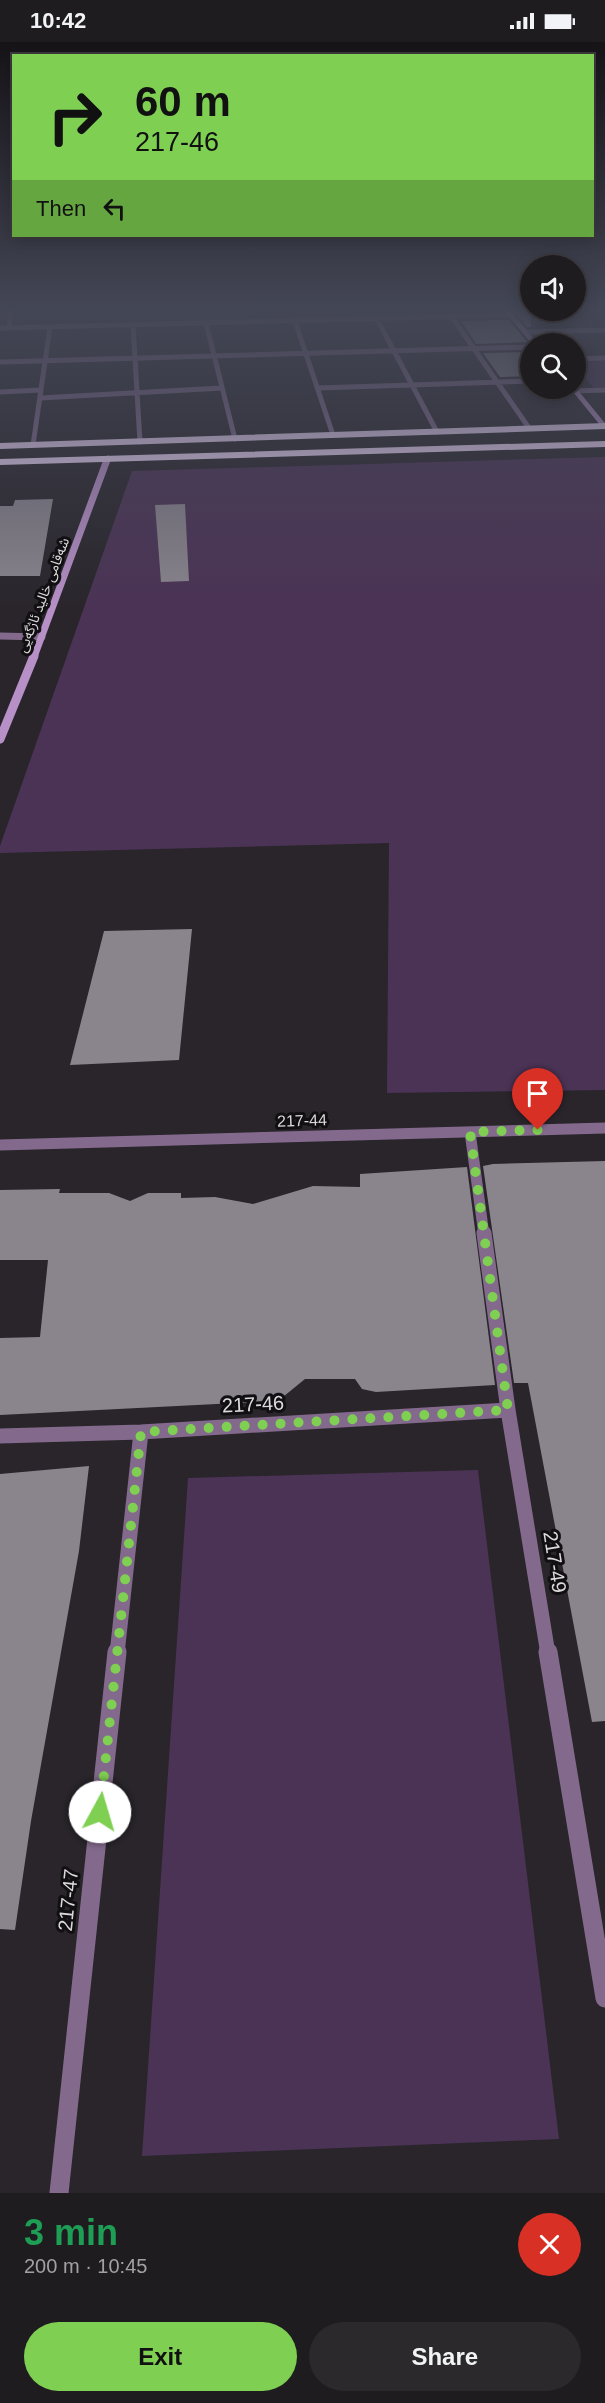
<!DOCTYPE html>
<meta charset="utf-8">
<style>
:root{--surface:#1f1c20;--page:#2c292d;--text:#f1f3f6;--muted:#a1a1a5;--line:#3c3a3e;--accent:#7fd052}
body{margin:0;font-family:Arial,"Noto Sans Arabic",sans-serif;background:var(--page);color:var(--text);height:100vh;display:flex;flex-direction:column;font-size:22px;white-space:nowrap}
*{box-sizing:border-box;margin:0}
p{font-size:20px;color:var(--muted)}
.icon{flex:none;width:33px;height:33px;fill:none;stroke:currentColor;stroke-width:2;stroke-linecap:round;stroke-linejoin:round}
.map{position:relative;height:2151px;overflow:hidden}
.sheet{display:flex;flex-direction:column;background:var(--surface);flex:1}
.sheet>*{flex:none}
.banner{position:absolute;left:12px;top:12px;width:582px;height:183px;border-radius:0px;box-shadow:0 3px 15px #0003,0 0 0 2px var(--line);background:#7fd052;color:#111;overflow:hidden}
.buttons{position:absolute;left:520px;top:213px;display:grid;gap:12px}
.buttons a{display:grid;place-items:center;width:66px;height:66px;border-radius:50%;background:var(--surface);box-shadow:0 3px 15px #0003,0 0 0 2px var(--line);font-size:30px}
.pin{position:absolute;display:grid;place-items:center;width:51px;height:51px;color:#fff;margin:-62px -26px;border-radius:50% 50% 50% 0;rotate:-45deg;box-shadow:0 0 6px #0007}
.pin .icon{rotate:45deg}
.me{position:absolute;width:66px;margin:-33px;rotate:6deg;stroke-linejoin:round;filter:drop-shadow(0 0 4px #0008)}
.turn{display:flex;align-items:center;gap:21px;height:126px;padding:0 24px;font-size:27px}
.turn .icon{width:78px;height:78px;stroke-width:2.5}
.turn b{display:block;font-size:42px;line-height:51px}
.then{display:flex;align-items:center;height:57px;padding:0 24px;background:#0003;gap:12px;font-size:22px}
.round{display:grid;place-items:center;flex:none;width:63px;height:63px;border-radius:32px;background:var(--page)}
.summary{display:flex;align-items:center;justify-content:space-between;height:102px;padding:0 24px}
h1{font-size:36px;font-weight:700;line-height:45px;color:#1e9e55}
.button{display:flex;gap:12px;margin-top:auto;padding:12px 24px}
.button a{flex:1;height:69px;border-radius:36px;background:var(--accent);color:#111;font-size:24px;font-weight:700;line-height:69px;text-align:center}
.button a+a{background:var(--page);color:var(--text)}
.status{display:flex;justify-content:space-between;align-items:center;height:42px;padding:0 30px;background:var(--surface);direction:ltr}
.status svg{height:16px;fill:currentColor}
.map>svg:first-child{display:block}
.green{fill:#4b3355}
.building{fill:#8a858d}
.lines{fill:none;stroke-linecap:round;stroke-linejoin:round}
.street-far4{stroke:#836a8d;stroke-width:5}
.street-far3{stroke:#836a8d;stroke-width:7}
.street-far2{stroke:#836a8d;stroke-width:11}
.street-far1{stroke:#836a8d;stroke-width:15}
.street{stroke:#836a8d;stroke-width:19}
.secondary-far2{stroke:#b790c7;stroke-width:5}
.secondary-far1{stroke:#b790c7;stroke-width:7}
.secondary{stroke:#b790c7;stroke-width:9}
.highway{fill:#f1d9fb;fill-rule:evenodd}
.route{stroke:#7fd052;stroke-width:10;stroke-dasharray:0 18}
.labels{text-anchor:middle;stroke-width:6;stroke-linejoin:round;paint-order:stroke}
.far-street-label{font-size:14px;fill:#dcd9dd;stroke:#110f12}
.street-label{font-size:16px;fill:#dcd9dd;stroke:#110f12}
.near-street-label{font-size:20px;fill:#dcd9dd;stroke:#110f12}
</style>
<div class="status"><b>10:42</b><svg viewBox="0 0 49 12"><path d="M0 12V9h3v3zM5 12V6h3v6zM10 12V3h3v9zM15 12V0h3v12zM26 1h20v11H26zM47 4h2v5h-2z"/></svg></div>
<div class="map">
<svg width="605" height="2151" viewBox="0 0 605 2151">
<rect width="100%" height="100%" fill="#29252b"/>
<path class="green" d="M605 319V345L594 346 576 325V320Z
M605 415V1048L387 1051 389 801 0 811V804L132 429Z
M478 1428 559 2097 142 2114 188 1436Z"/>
<path class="building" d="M512 267H531V285H527Z
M509 278 527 300 476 302 461 279Z
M531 310V334L500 335 483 311Z
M53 457 40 534H0V464H13L15 458Z
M185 462 189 539 161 540 155 463Z
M192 887 179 1018 70 1023 104 889Z
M605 1119V1679L592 1680 528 1341H514L483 1124 493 1122Z
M467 1125 495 1343 376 1350 362 1347 355 1337H305L278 1359 0 1373V1296L40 1295 48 1218H0V1148L60 1147 59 1151H109L130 1159 148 1151H181V1156L215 1155 253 1162 313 1144 360 1145V1132Z
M89 1424 79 1509 31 1779 15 1888 0 1887V1432Z"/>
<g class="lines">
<path class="street-far4" d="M452 275 529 386
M377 277 437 390
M295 279 333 393
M206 281 235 397
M133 283 140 400
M0 286 511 273
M9 286 11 267
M526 290 605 288
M576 317 605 316
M0 320 531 305
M318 346 531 339
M575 349 605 348
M0 350 41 348
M40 356 222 346
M33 403 50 285"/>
<path class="street-far3" d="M0 594 42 595"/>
<path class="street-far2" d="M470 1090 484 1193
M0 1103 605 1086"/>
<path class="street-far1" d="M484 1191 508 1368 548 1612
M0 1394 141 1390 508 1368
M117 1612 141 1390"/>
<path class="street" d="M548 1610 605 1956
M59 2151 117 1610"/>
<path class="secondary-far2" d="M506 267 535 302
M573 346 604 384
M107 419 108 416"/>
<path class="secondary-far1" d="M34 615 107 418"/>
<path class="secondary" d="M0 697 34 614"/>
<path class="highway" d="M605 381V387L0 407V401Z
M605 399V405L0 423V417Z"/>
</g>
<linearGradient id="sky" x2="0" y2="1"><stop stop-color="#171418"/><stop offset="0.47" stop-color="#434655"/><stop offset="1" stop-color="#434655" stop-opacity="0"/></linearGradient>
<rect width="605" height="568" fill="url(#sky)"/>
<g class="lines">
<path class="route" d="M100 1770 141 1390 508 1368 470 1090 538 1088"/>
</g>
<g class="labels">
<g class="far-street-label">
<text transform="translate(43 553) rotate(-69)" y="5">شەقامی خالید ئاژگەیی</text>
</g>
<g class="street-label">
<text transform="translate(302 1078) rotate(-2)" y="6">217-44</text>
</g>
<g class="near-street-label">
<text transform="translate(253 1362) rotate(-3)" y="7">217-46</text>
<text transform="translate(555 1520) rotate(81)" y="7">217-49</text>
<text transform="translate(68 1858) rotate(-84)" y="7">217-47</text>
</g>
</g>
</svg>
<div class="buttons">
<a><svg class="icon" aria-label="sound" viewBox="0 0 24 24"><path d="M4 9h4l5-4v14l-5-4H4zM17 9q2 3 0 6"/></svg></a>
<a><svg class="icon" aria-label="search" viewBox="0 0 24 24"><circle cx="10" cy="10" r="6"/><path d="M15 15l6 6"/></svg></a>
</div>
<div class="pin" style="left:538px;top:1088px;background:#d93025"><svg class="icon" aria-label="arrive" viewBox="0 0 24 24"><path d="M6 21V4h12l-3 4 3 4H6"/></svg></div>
<svg class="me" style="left:100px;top:1770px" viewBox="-20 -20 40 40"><circle r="19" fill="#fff"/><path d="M0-13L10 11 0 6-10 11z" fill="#7fd052"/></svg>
<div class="banner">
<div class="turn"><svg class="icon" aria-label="right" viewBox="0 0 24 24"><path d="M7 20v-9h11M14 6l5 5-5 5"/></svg><div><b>60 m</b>217-46</div></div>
<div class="then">Then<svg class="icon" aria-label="left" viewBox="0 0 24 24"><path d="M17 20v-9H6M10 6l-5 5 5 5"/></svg></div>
</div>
</div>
<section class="sheet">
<div class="summary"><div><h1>3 min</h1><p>200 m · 10:45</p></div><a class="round" style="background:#d93025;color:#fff"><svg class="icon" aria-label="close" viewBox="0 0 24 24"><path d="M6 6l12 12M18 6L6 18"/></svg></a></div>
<div class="button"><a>Exit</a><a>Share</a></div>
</section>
